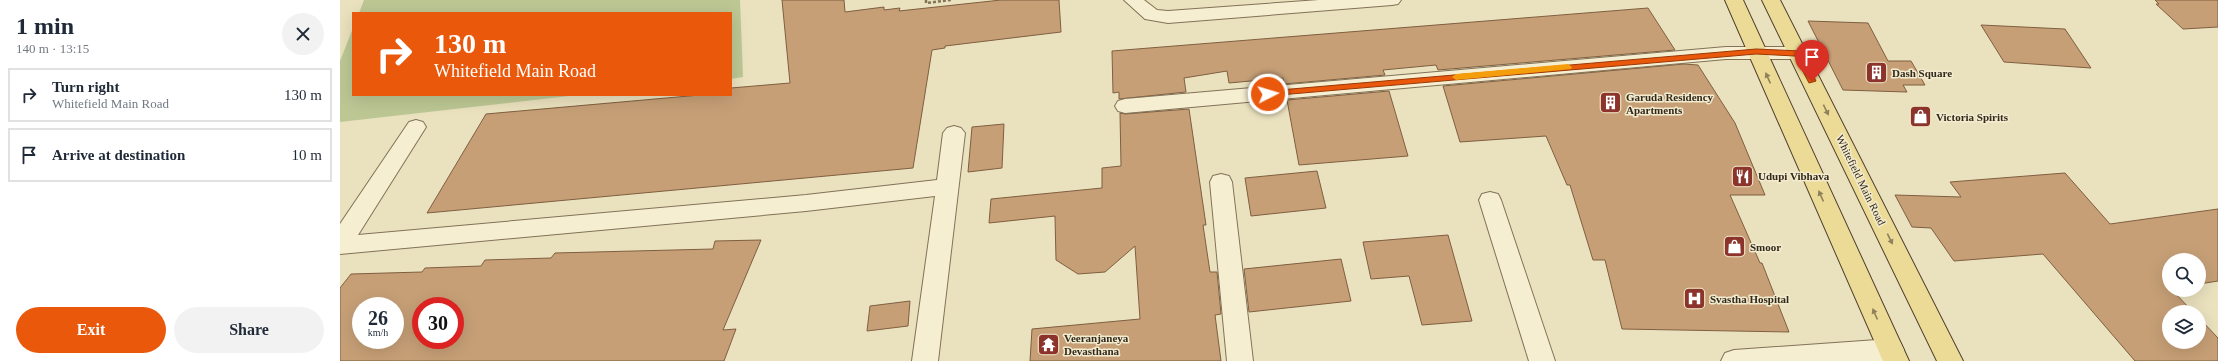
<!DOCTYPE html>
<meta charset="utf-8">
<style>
:root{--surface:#fff;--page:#f2f2f3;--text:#1f2937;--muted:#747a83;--line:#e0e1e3;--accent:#ea580c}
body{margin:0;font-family:Georgia,serif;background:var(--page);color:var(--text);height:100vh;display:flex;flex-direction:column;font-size:15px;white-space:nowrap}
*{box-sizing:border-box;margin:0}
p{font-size:13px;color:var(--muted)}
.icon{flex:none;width:22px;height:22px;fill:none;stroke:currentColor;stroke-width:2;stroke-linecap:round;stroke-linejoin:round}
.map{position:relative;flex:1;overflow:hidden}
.details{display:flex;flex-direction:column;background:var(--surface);width:340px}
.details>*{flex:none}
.top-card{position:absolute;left:12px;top:12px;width:380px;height:84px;border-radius:0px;box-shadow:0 4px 16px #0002;background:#ea580c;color:#fff;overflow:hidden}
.fabs{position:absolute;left:1822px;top:253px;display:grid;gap:8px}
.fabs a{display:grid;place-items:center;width:44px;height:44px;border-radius:50%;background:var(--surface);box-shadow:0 4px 16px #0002;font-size:20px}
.speed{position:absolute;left:12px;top:297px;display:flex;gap:8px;font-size:20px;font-weight:700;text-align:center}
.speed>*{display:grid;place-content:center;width:52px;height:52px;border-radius:50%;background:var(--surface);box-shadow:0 4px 16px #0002;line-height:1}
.speed small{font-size:10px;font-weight:400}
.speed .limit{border:6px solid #d22;background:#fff;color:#111}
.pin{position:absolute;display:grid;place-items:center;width:34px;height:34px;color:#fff;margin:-41px -17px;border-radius:50% 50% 50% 0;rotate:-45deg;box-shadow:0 0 4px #0007}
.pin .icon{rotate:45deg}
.me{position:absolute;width:44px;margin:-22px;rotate:85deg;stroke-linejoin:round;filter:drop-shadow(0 0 3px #0008)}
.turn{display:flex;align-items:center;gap:14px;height:84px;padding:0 16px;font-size:18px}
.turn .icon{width:52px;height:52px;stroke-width:2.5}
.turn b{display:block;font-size:28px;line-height:34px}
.round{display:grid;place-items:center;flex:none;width:42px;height:42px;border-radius:21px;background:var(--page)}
.headline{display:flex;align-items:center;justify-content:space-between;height:68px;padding:0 16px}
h1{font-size:24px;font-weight:700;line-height:30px}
.button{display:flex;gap:8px;margin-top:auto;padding:8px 16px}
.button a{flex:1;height:46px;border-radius:24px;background:var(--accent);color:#fff;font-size:16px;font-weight:700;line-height:46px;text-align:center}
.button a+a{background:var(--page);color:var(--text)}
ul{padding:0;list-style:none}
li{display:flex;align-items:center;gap:12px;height:54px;margin:0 8px 6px;padding:0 8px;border:2px solid var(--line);border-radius:0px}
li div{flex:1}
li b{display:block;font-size:15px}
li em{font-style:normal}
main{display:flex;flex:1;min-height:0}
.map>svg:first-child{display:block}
.green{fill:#bcc794}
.building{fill:#c69f76;stroke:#7f5f40;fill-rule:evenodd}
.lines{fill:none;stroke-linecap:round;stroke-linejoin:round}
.minor-casing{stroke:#817258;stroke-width:2}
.major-casing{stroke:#4f402d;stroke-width:2}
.path{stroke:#817258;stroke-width:2.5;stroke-dasharray:3 2;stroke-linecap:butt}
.minor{fill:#f6eed1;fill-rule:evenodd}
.major{fill:#ecda97;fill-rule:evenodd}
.oneway{fill:#8f815a}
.route{fill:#ea580c;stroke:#983908}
.slow{fill:#f59e0b}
.labels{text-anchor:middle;stroke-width:3;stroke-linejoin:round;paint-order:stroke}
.poi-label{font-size:11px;font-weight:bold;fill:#32281c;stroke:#f2ebcd;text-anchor:start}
.street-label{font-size:11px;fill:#32281c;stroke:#f2ebcd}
</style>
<main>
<section class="details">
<div class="headline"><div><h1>1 min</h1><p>140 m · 13:15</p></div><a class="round"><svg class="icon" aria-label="close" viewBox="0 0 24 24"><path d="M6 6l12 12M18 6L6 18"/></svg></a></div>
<ul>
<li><svg class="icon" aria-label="right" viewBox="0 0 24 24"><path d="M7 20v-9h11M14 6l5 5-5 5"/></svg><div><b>Turn right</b><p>Whitefield Main Road</p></div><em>130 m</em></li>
<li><svg class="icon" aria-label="arrive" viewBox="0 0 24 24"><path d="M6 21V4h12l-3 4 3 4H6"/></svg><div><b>Arrive at destination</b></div><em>10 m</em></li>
</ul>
<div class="button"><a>Exit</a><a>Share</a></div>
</section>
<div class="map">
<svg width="1878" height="361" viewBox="0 0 1878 361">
<rect width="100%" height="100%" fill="#eae1be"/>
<path class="green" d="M24 0H400L403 77 391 79V13H19Z
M13 28V95H238L0 122V61Z"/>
<path class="building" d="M442 0H504L505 12 544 7V10L560 8 559 11 661 0H719L721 32 605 46V48L592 50 573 168 87 213 146 114 360 95H391V88L450 83Z
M1815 0H1878V27L1843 29 1816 4H1819Z
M1308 8 1335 50 1098 70 1096 65 1043 70 1045 75 944 84 943 78 889 83 887 71 844 78 846 92 779 99V92L773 93 772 51Z
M1468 21 1528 23 1548 61H1571L1585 85H1563L1567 92 1503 90Z
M1641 25 1725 29 1751 68 1664 62Z
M1344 64 1358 65 1395 123 1425 195H1390L1420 263H1422L1449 332 1282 329 1265 260H1253L1230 185H1227L1206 136 1120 142 1103 86Z
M1049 91 1068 156 959 165 947 100Z
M849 109 866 225H863L870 272H877L881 314 875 315 881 361H690L692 329 800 319 795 246 765 272 738 274 716 260 715 216 649 223 651 199 762 188V168L781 166 780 113 785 114Z
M664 124 662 168 628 172 632 127Z
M977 171 986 208 911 216 905 178Z
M1725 173 1770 224 1878 209V281L1859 284V260H1829V290H1832L1853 312H1829V342H1859V318L1878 338V361H1795L1703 254 1614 261 1591 228 1572 227 1555 195 1621 197 1610 182Z
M1108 235 1132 321 1082 325 1069 276 1031 279 1023 242Z
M421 240 383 330 396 329 384 361H0V288L11 274 82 272 85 268 141 266 145 260 211 258 215 253 373 249 375 241ZM21 306H55V340H21ZM81 306H115V340H81Z
M1001 259 1011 301 909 312 904 269Z
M570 301 568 326 527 331 530 306Z"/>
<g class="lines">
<defs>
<path id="minor" d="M784 0H804L817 10 828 11 979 0H1061L1058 4 1052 5 828 23 805 19Z
M1386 47H1458L1465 49 1468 53 1465 57 1458 59H1386L785 113 778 111 775 106 778 101 785 99Z
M76 120 83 122 86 127 18 235 466 195 597 180 603 133 607 128 614 126 621 128 625 133 598 361H572L595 196 466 211 0 254V224L69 122Z
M881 174 889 176 892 182 913 361H887L870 182 873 176Z
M1150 192 1158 194 1161 200 1215 361H1189L1139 200 1142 194Z
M1551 339 1560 342 1564 350 1560 358 1551 361H1381L1385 353 1394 350Z"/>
<path id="major" d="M1385 0H1403L1569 361H1543Z
M1422 0H1440L1623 361H1597Z"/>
</defs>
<use href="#minor" class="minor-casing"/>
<use href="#major" class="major-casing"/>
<path class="path" d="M586 0V3L611 0"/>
<use href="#minor" class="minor"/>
<use href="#major" class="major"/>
</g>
<defs><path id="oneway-solid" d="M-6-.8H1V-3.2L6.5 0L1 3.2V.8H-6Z"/></defs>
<g class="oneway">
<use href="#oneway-solid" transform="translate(1428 78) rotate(-114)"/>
<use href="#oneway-solid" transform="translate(1486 110) rotate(64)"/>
<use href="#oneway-solid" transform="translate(1481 196) rotate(-114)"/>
<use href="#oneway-solid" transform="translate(1550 239) rotate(64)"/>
<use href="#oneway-solid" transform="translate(1535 314) rotate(-114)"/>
</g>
<path class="route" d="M1416 49 1461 51 1476 81 1469 83 1455 56 1416 54 928 96 924 94 928 91Z"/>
<path class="slow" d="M1228 64 1232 67 1231 69 1116 80 1112 77 1116 74Z"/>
<defs>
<symbol id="building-square" viewBox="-11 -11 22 22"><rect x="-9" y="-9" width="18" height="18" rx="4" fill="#8c342c" stroke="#f2ebcd"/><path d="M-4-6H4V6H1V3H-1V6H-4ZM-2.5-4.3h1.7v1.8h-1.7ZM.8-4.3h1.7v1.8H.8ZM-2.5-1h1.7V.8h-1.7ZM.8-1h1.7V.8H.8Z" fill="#fff"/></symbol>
<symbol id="shop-square" viewBox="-11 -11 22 22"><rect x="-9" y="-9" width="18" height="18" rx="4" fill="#8c342c" stroke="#f2ebcd"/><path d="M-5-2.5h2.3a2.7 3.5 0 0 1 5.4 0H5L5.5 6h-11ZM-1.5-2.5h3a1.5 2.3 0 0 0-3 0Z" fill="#fff"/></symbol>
<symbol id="restaurant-square" viewBox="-11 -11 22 22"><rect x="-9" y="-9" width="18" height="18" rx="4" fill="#8c342c" stroke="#f2ebcd"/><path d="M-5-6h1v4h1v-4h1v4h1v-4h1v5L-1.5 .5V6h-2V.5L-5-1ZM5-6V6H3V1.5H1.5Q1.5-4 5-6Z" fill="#fff"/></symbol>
<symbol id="hospital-square" viewBox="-11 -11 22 22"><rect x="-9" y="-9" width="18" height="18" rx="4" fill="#8c342c" stroke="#f2ebcd"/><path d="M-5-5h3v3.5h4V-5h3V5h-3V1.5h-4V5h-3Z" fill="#fff"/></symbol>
<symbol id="temple-square" viewBox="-11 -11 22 22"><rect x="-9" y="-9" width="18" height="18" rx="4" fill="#8c342c" stroke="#f2ebcd"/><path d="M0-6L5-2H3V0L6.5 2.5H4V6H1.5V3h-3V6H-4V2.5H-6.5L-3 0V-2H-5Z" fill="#fff"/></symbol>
</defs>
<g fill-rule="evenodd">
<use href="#building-square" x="1524" y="60" width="25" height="25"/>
<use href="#building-square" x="1258" y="90" width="25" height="25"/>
<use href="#shop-square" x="1568" y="104" width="25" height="25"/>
<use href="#restaurant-square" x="1390" y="164" width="25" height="25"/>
<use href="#shop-square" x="1382" y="234" width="25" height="25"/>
<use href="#hospital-square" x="1342" y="286" width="25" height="25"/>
<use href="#temple-square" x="696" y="332" width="25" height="25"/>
</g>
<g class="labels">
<g class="poi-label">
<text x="1552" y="77">Dash Square</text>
<text x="1286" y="101">Garuda Residency<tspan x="1286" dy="13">Apartments</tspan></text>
<text x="1596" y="121">Victoria Spirits</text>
<text x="1418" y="180">Udupi Vibhava</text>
<text x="1410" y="251">Smoor</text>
<text x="1370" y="303">Svastha Hospital</text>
<text x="724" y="342">Veeranjaneya<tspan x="724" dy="13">Devasthana</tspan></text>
</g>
<g class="street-label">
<text transform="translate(1521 180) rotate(64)" y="4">Whitefield Main Road</text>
</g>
</g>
</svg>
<div class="fabs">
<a><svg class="icon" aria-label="search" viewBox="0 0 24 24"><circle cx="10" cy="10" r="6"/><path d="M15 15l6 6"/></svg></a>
<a><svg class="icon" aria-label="layers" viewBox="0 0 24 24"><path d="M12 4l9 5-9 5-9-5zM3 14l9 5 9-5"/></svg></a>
</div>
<div class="speed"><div>26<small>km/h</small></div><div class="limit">30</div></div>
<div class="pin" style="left:1472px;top:81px;background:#d93025"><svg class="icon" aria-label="arrive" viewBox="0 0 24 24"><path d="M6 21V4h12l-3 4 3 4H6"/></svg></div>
<svg class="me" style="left:928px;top:94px" viewBox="-20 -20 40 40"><circle r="17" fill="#ea580c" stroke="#fff" stroke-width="3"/><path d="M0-11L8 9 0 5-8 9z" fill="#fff"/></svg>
<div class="top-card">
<div class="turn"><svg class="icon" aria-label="right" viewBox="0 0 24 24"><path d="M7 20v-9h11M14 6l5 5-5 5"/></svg><div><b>130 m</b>Whitefield Main Road</div></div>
</div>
</div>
</main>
